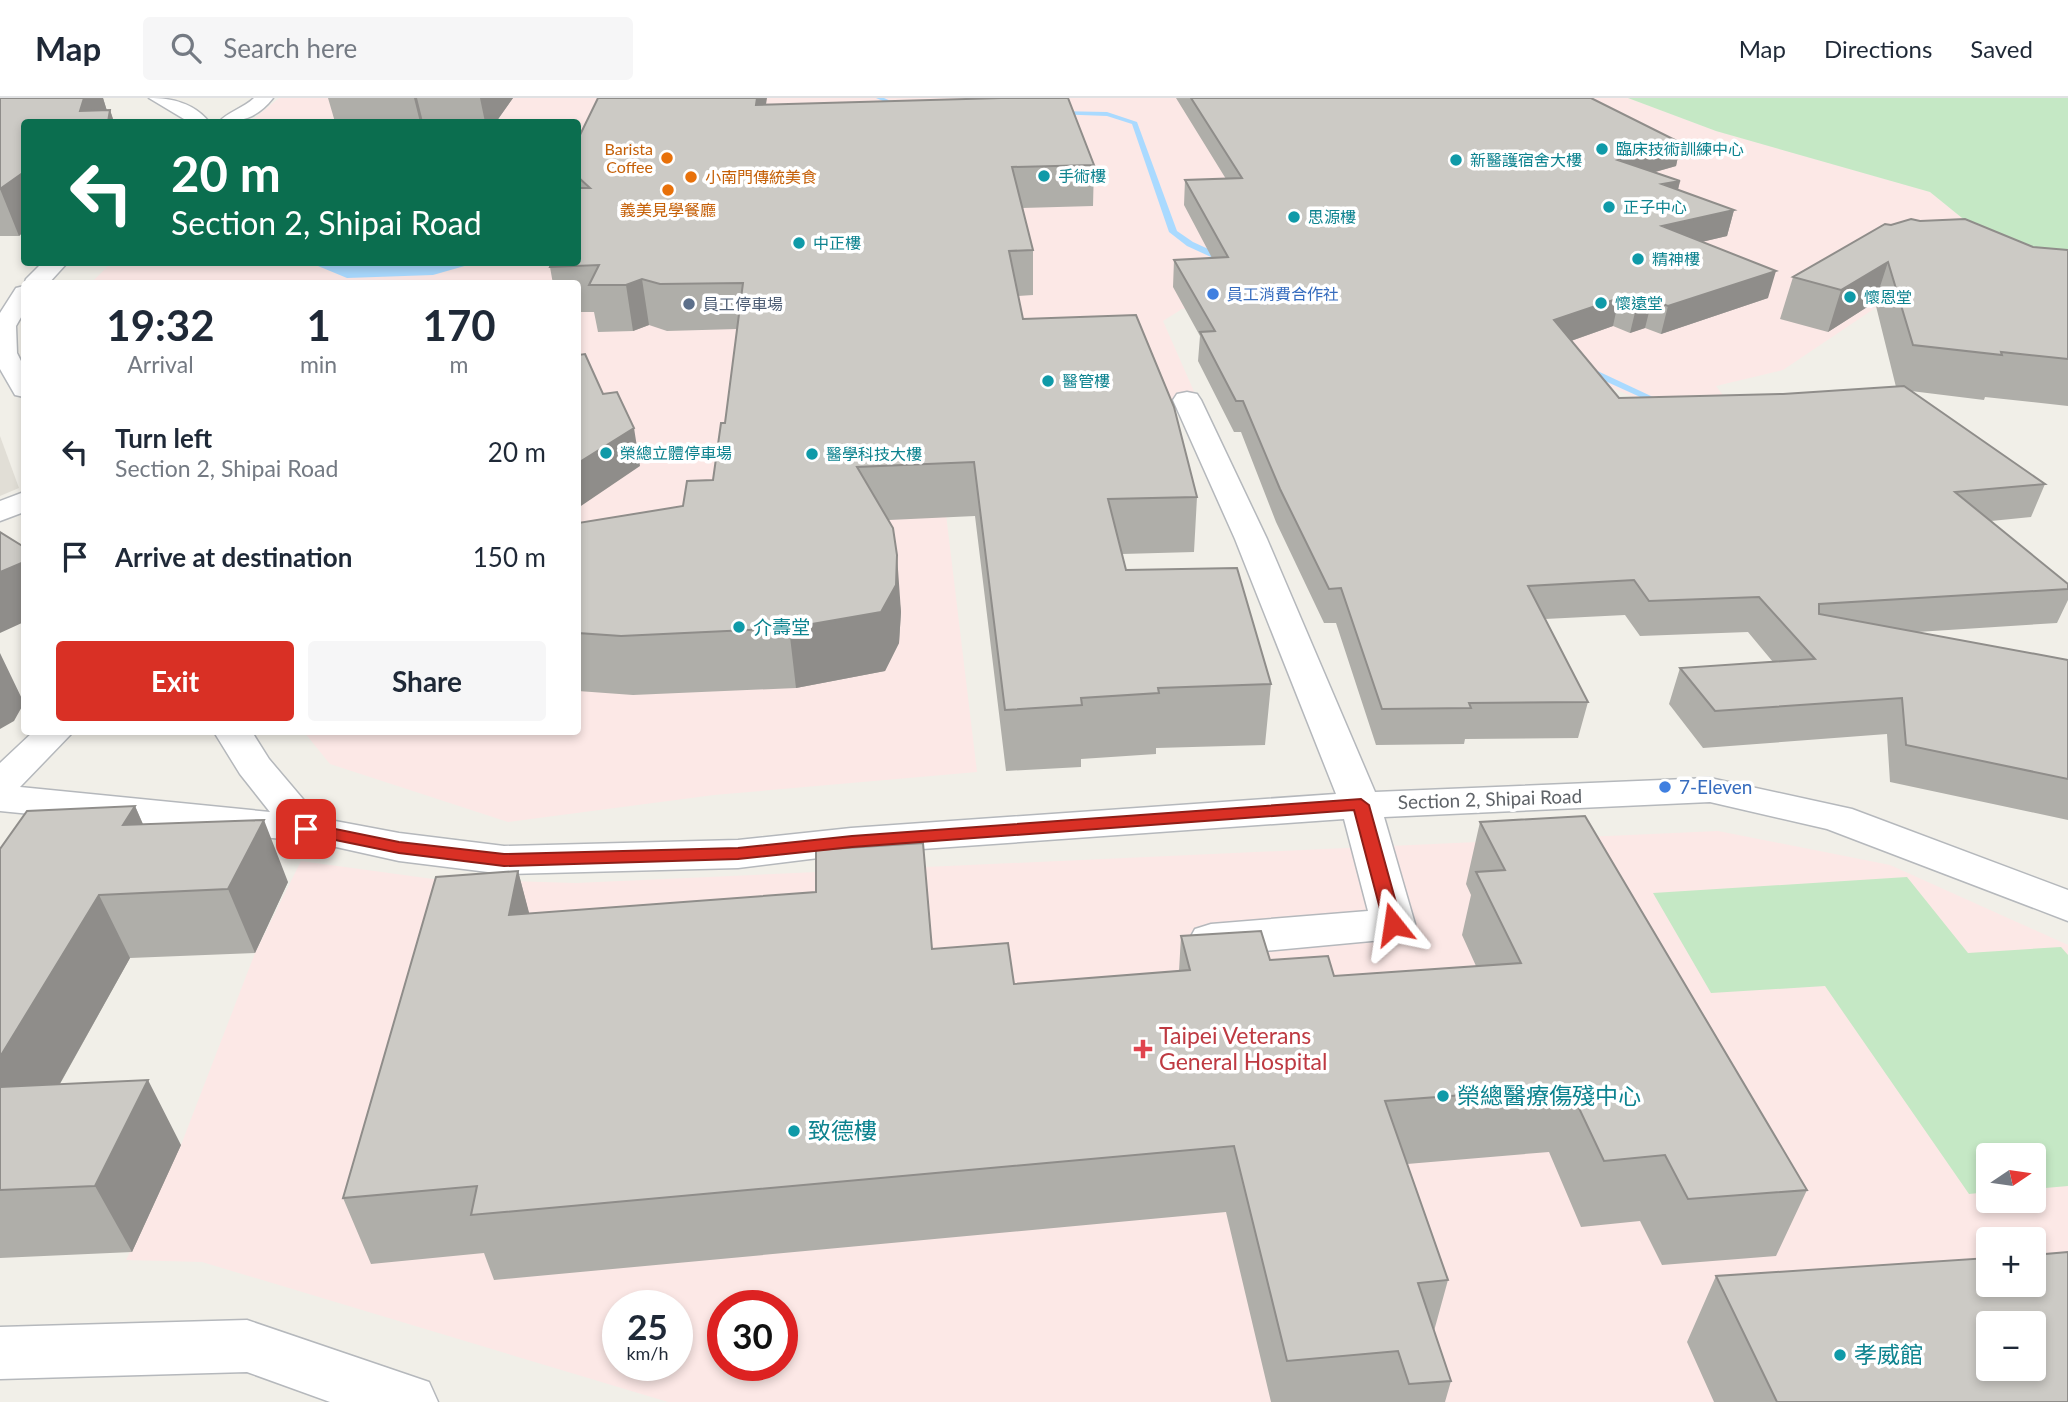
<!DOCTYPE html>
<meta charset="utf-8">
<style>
:root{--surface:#fff;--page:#f6f6f7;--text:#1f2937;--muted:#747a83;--line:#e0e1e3;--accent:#d93025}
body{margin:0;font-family:Lato,"Noto Sans TC",sans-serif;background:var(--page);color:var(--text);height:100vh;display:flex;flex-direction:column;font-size:26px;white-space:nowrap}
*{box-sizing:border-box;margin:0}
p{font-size:23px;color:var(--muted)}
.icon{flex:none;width:38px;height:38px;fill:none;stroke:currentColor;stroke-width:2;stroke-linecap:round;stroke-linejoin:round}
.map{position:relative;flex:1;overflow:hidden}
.side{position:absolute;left:21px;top:182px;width:560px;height:455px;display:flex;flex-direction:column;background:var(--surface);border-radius:7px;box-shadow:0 4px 10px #0003}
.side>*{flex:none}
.top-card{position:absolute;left:21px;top:21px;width:560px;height:147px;border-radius:7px;box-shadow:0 4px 10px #0003;background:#0b6e4f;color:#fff;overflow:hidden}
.needle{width:46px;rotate:77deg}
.tools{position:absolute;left:1976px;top:1045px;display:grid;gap:14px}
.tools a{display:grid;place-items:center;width:70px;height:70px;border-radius:7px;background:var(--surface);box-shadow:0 4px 10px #0003;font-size:35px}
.speed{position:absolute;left:602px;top:1192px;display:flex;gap:14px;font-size:35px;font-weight:700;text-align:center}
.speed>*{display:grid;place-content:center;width:91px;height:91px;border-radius:50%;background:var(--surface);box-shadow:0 4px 10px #0003;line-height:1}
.speed small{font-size:18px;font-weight:400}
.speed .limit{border:10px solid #d22;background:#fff;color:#111}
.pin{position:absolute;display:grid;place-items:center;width:60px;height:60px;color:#fff;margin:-30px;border-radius:14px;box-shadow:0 4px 10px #0006}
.me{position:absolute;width:77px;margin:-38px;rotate:345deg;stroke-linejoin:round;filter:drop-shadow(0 0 5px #0008)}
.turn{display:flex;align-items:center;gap:24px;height:147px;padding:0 35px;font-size:32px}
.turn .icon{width:91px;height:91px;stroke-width:2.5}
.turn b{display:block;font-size:49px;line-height:60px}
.eta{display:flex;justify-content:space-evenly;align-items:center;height:119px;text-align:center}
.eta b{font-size:42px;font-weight:700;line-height:49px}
.action{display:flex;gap:14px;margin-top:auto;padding:14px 35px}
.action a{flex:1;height:80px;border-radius:7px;background:var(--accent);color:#fff;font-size:28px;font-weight:700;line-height:80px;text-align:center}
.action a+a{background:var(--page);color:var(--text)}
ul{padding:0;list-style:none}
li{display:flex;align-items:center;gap:21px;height:105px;padding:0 35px}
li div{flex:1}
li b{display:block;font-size:26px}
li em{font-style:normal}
header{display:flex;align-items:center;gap:42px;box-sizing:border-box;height:98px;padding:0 35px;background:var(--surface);border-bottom:2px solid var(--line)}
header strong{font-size:33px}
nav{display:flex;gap:38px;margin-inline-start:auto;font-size:24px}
.search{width:490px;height:63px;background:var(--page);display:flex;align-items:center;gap:18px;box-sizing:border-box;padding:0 24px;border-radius:7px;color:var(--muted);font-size:26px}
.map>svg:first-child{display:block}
.education{fill:#e1ded6}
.medical{fill:#fce8e6;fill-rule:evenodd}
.green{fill:#c5e8c5}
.water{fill:#aadaff}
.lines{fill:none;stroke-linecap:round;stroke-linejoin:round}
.stream{fill:#aadaff;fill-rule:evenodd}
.minor-casing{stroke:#b5b8bc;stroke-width:3}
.minor{fill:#fff;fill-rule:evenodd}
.wall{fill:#afaea9}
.shaded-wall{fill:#8f8d8a}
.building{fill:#cccac5;stroke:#8f8d8a;stroke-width:2;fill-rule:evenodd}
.route{fill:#d93025;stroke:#8d1f18;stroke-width:2}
.culture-dot{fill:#0f9aa8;stroke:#fff;stroke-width:2.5}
.food-dot{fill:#e8710a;stroke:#fff;stroke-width:2.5}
.shop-dot{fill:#3f7fe0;stroke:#fff;stroke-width:2.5}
.service-dot{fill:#5c6f8a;stroke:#fff;stroke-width:2.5}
.health-dot{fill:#e0444e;stroke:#fff;stroke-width:2.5}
.labels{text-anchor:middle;stroke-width:7;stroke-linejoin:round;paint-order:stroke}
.far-food-label{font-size:16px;fill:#c56008;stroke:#fff;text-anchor:end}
.far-culture-label{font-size:16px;fill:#0d838f;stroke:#fff;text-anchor:start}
.far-shop-label{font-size:16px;fill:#366cbe;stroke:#fff;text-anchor:start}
.far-service-label{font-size:16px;fill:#4e5e75;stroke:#fff;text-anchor:start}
.culture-label{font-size:19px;fill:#0d838f;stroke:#fff;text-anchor:start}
.shop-label{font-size:19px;fill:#366cbe;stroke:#fff;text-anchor:start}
.street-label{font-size:19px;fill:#5f6368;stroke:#fff}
.near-health-label{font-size:23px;fill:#be3a42;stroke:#fff;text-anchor:start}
.near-culture-label{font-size:23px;fill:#0d838f;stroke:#fff;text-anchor:start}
</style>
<header>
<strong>Map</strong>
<div class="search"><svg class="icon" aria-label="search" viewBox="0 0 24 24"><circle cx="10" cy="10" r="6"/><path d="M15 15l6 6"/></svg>Search here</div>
<nav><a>Map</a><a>Directions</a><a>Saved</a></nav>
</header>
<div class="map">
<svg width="2068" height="1304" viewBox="0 0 2068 1304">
<rect width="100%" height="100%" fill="#f1efe8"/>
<path class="education" d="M0 338 19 390 0 398Z"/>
<path class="medical" d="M279 0H1628L1716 33 1930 94 2009 158 1899 194 1783 272 1716 288 1734 312H1665L1397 200 1182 211 1163 223 1196 298 1187 302 933 308 977 674 714 697 508 724 330 666 304 634H578V186H90L112 164H578V24H250Z
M1718 733 1890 767 2068 847V1304H668L202 1164 126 1162 181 1047 255 855 301 763 433 781 576 785ZM1988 1057H2034V1102H1988ZM1988 1141H2034V1186H1988ZM618 1208H677V1267H618ZM723 1208H782V1267H723ZM1988 1225H2034V1270H1988Z"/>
<path class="green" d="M1628 0H2068V185L2009 158 1930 94 1716 33Z
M1907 779 1968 855 2061 849 2068 857V1088L2034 1091V1057H1988V1094L1969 1096 1825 888 1711 895 1653 795Z"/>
<path class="water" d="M321 165V164L475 165 433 177 347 180 318 168Z"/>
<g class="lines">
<path class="stream" d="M876 0H884L906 10 901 11Z
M1056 13 1107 14 1137 24 1177 133 1193 144 1228 160V164H1222L1187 148 1169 134 1132 26 1107 18 1054 16Z
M1583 269H1589L1668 306 1660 308 1583 273Z"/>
<defs>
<path id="minor" d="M149 0C172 0 194 5 209 24H189Z
M254 0H273C258 19 243 24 219 24 227 14 244 10 254 0Z
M43 164H68L48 186H24V214L16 228 17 255 24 269V299L15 297 0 271V215L16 190 24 188 26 181Z
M1187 294 1197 296 1201 302 1267 441 1375 694 1710 680 1852 711 2068 792V823L1827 731 1710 704 1384 719 1415 826 1409 837 1393 841 1211 858 1195 853 1189 842 1195 831 1211 826 1368 813 1344 721 851 756 738 770 504 776 399 763 291 739 283 741 0 713V665L33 634H73L20 689 270 714 240 676 214 634H252L269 661 319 720 399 735 504 748 738 742 851 730 1336 696 1235 441 1173 302 1177 296Z
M24 394V414L0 423V403Z
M247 1222 429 1284 438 1304H330L247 1274 0 1281V1229Z"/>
</defs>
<use href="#minor" class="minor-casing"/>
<use href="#minor" class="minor"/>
</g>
<path class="wall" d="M0 0H103L107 13 110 12 114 24H24V133L19 138H0Z
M328 0H524H513L496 24H335Z
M1176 0H1591L1681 45 1676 68 1655 74 1680 83 1678 92 1734 112 1727 138 1701 144 1768 200 1661 236 1645 230 1630 235 1613 228 1571 243 1619 300 1783 296 1896 289 1875 204 1828 234 1780 221 1793 179 1885 126 2033 149 2068 152V308L1985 299 1984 302 1911 293 2045 386 2031 419 1991 423 2068 486V502L2057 525 1917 534 2068 562V722L1890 684 1887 636 1703 650 1669 606 1680 570 1773 564 1748 534 1640 538 1625 517 1545 521 1588 604 1578 640 1465 641 1464 646 1376 647 1336 525H1324L1276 424 1241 334H1234L1198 263 1200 238 1173 189 1174 162 1212 160 1184 107 1185 82 1226 81Z
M766 6 1094 67 1093 108 1022 110 1033 152V197L1018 198 1023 221 1197 399 1194 454 1122 456 1126 472 1271 586 1265 647 1156 650V656L1081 661V669L1006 673 975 418 889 422 901 514 899 545 885 573 796 590 633 597 578 593V425L683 408 713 382 725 325 737 231 667 233 649 227 633 233 598 234 594 214H578V186H553L550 169 578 164V41Z
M135 708 143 726 288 784 255 855 130 860 60 986 181 1047 132 1154 0 1160V751Z
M1480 724 1807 1092 1776 1158 1662 1167 1640 1123 1581 1129 1549 1054 1407 1066 1448 1182 1434 1233 1451 1283 1445 1304H1271L1226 1114 494 1182 484 1155 371 1166 343 1100 518 773 529 816 932 851 1014 886 1179 873 1181 838 1270 862 1334 878 1476 868 1462 837 1471 797 1466 786Z
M1716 1178 2068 1304H1714L1687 1244Z"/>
<path class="shaded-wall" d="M84 0H103L107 13H80Z
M414 0H417L423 24H420Z
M480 0H513L496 24H485Z
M757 0H767L760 44 756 7Z
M110 12 114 24H108Z
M1681 45 1676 68 1613 86 1618 62Z
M24 74V133L19 138 0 91Z
M1680 83 1674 107 1662 86Z
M1734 112 1727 138 1655 155 1662 128Z
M1888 164 1875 204 1828 234 1841 192Z
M1776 173 1768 200 1661 236 1668 208Z
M642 181 649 227 633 233 626 187Z
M1619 200 1613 228 1548 251 1554 222Z
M1652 202 1645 230 1630 235 1637 206Z
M634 330 640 368 578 410V365Z
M897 457 901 514 899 545 885 573 796 590 789 530Z
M24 464V524L0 535V474Z
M0 555 24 605 14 623 0 631Z
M135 708 162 771 123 727Z
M264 722 288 784 255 855 228 791Z
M518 773 535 837 509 817Z
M99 797 130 860 21 1055 0 1021V959Z
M148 982 181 1047 132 1154 95 1088Z"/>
<path class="building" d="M0 0H84L80 13 110 12 108 24H24V74L0 91Z
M598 0H757L756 7 1001 0H1068L1094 67 1012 69 1033 152 1009 153 1023 221 1136 217 1174 309 1197 399 1108 401 1126 472 1237 470 1271 586 1158 590 1159 595 1081 600 1082 607 1005 612 974 364 857 369 893 430 897 457 896 487 881 514 789 530 621 538 578 535V425L683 408 687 383 713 382 721 325H725L743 185 660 186 642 181 626 187H589L599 167 550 169 552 164H578V90H590L578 79V41Z
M1191 0H1591L1681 45 1618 62 1680 83 1662 86 1734 112 1662 128 1776 173 1668 208 1652 202 1637 206 1619 200 1554 222 1619 300 1783 296 1904 288 2045 386 1955 394 2068 486V491L1819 506V516L2068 562V681L1906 647 1902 600 1715 613 1680 570 1815 561 1759 499 1649 503 1634 482 1528 488 1588 604 1469 605 1471 610 1382 611 1341 490 1329 491 1280 391 1243 303H1236L1200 234 1215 233 1174 162 1228 159 1185 82 1242 80Z
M1911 121 1920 123 1965 121 2033 149 2068 152V261L2001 254 2002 257 1913 247 1888 164 1841 192 1793 179 1885 126 1891 127Z
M585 256 603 296 617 294 634 330 578 365V257Z
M0 434 24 449V464L0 474Z
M135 708 123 727 264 722 228 791 99 797 0 959V751L27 713Z
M1585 718 1807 1092 1688 1101 1665 1057 1604 1063 1569 989 1385 1003 1448 1182 1418 1185 1451 1283 1409 1286 1398 1253 1287 1263 1234 1048 471 1117 477 1088 343 1100 436 779 518 773 509 817 816 794V752L923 745 932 851 1008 845 1014 886 1190 872 1181 838 1261 833 1270 862 1328 858 1334 878 1521 865 1476 774 1505 772 1480 724Z
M148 982 95 1088 0 1092V989Z
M2068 1154V1304H1777L1716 1178 1988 1160V1186H2034V1157ZM1988 1225H2034V1270H1988Z"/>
<path class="route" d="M1361 701 1369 707 1402 826 1399 831H1386L1384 826 1354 712 852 749 738 761 504 768 399 755 306 736 297 731 306 725 399 744 504 756 738 750 852 738Z"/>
<g class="culture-dot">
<circle cx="1602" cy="51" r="7"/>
<circle cx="1456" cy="62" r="7"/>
<circle cx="1044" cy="78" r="7"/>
<circle cx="1609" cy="109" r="7"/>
<circle cx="1294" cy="119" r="7"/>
<circle cx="799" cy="145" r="7"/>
<circle cx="1638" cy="161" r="7"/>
<circle cx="1850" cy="199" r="7"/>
<circle cx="1601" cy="205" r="7"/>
<circle cx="1048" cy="283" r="7"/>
<circle cx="606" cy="355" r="7"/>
<circle cx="812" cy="356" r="7"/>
<circle cx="739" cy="529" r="7"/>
<circle cx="1443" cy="998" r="7"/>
<circle cx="794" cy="1033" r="7"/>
<circle cx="1840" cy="1257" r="7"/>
</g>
<g class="food-dot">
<circle cx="667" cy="60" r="7"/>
<circle cx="691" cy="79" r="7"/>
<circle cx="668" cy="92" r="7"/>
</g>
<g class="shop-dot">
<circle cx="1213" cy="196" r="7"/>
<circle cx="1665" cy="689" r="7"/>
</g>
<circle class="service-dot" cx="689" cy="206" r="7"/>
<path class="health-dot" d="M1139.5 940.5h7v7h7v7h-7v7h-7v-7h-7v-7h7z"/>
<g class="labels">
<g class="far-food-label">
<text x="653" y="57">Barista<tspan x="653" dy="18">Coffee</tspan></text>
<text x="705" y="85" text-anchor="start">小南門傳統美食</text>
<text x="668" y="118" text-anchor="middle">義美見學餐廳</text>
</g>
<g class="far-culture-label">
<text x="1616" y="57">臨床技術訓練中心</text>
<text x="1470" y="68">新醫護宿舍大樓</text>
<text x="1058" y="84">手術樓</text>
<text x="1623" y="115">正子中心</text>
<text x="1308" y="125">思源樓</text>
<text x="813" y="151">中正樓</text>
<text x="1652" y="167">精神樓</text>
<text x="1864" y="205">懷恩堂</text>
<text x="1615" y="211">懷遠堂</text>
<text x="1062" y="289">醫管樓</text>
<text x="620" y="361">榮總立體停車場</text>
<text x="826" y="362">醫學科技大樓</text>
</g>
<g class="far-shop-label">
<text x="1227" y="202">員工消費合作社</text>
</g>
<g class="far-service-label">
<text x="703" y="212">員工停車場</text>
</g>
<g class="culture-label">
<text x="753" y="536">介壽堂</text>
</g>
<g class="shop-label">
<text x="1679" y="696">7-Eleven</text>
</g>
<g class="street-label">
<text transform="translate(1490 701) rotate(-2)" y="7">Section 2, Shipai Road</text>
</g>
<g class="near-health-label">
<text x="1159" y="946">Taipei Veterans<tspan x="1159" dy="26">General Hospital</tspan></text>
</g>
<g class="near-culture-label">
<text x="1457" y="1006">榮總醫療傷殘中心</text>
<text x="808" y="1041">致德樓</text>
<text x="1854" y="1265">孝威館</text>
</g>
</g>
</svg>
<div class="tools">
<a><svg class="needle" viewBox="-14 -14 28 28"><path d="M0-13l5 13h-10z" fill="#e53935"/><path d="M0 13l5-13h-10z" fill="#747a83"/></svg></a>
<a>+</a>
<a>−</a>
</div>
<div class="speed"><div>25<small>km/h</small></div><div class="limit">30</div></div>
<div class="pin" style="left:306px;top:731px;background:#d93025"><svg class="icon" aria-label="arrive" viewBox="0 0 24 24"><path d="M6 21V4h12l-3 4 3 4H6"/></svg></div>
<svg class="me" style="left:1393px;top:826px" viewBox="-20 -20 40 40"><path d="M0-17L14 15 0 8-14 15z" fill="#d93025" stroke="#fff" stroke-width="4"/></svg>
<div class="top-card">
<div class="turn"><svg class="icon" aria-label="left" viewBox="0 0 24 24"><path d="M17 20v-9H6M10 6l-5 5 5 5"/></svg><div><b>20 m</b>Section 2, Shipai Road</div></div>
</div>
<section class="side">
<div class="eta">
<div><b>19:32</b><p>Arrival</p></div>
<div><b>1</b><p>min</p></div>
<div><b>170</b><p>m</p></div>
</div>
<ul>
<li><svg class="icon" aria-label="left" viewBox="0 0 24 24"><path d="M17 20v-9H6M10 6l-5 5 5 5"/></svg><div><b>Turn left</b><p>Section 2, Shipai Road</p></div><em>20 m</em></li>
<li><svg class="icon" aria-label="arrive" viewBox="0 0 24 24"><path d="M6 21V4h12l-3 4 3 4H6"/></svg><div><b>Arrive at destination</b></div><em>150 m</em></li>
</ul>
<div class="action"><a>Exit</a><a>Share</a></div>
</section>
</div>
